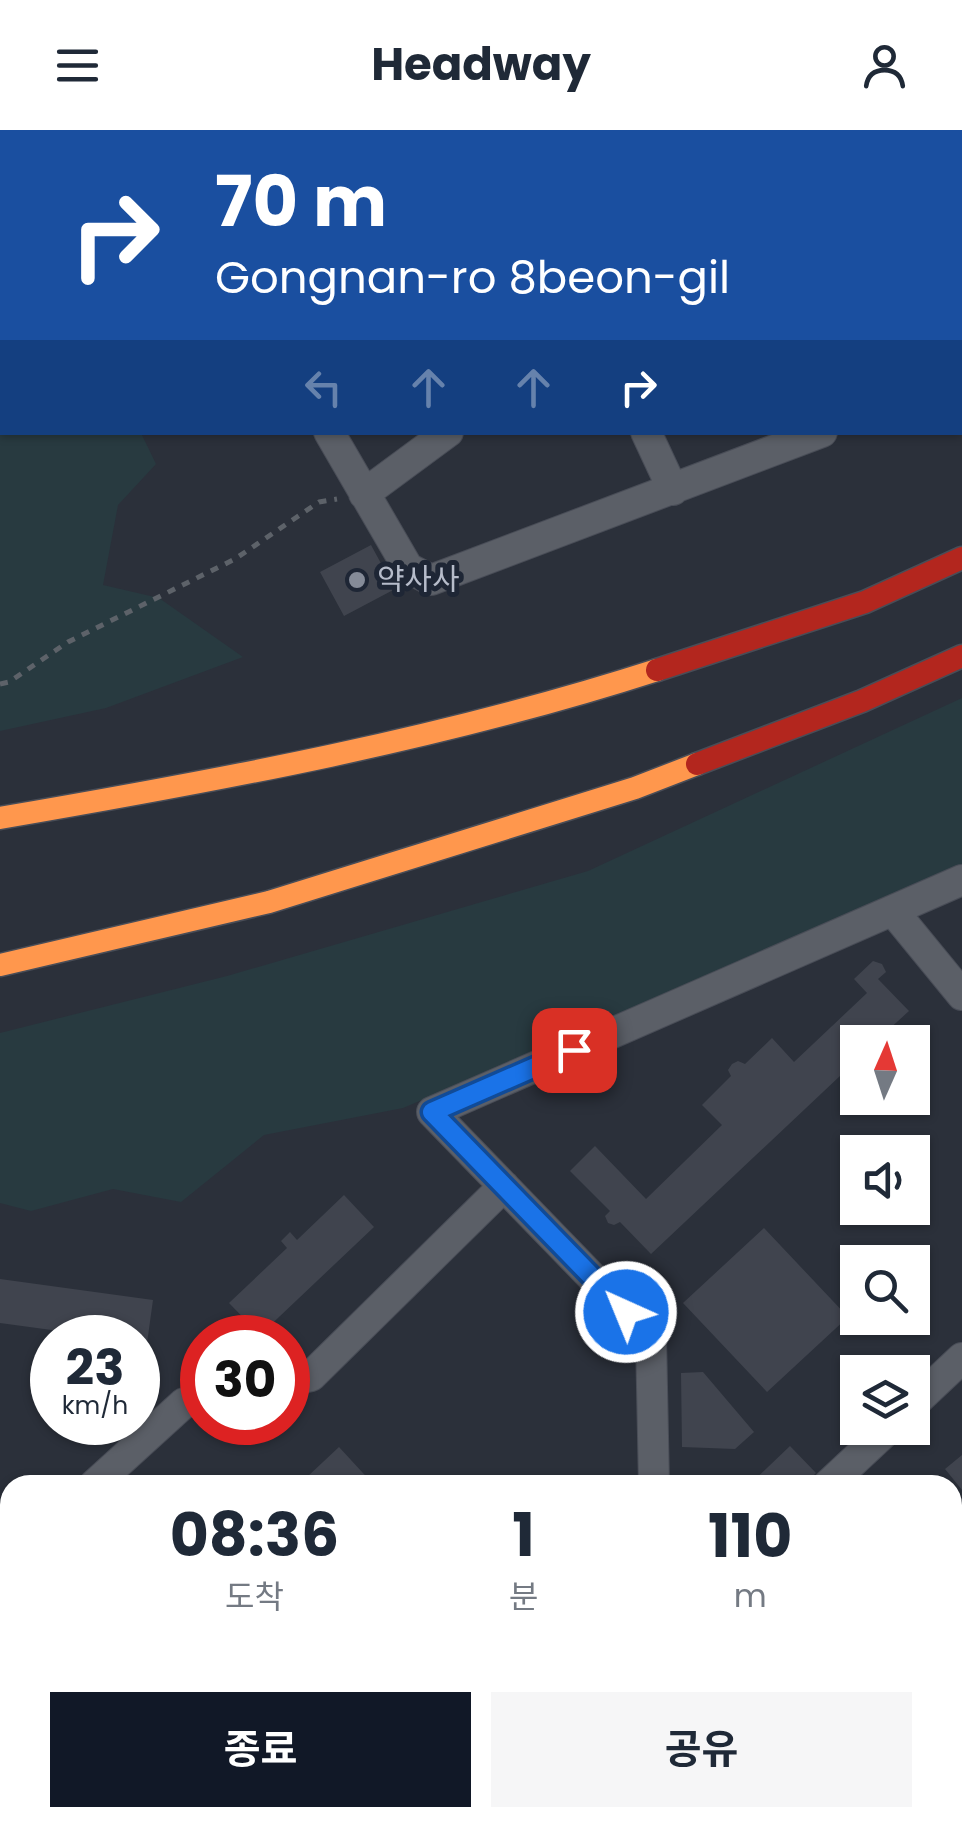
<!DOCTYPE html>
<html lang="ko">
<meta charset="utf-8">
<style>
:root{--surface:#fff;--page:#f6f6f7;--text:#1f2937;--muted:#747a83;--accent:#111827}
body{margin:0;font-family:Poppins,"Noto Sans KR",sans-serif;background:var(--page);color:var(--text);height:100vh;display:flex;flex-direction:column;font-size:38px;white-space:nowrap}
*{box-sizing:border-box;margin:0}
p{font-size:32px;color:var(--muted)}
.icon{flex:none;width:55px;height:55px;fill:none;stroke:currentColor;stroke-width:2;stroke-linecap:round;stroke-linejoin:round}
.map{position:relative;flex:1;overflow:hidden}
.sheet{position:absolute;left:0px;top:1345px;width:962px;height:352px;display:flex;flex-direction:column;background:var(--surface);border-radius:30px 30px 0 0;box-shadow:0 2px 8px #0004}
.sheet>*{flex:none}
.hud{position:absolute;left:0px;top:0px;width:962px;height:305px;box-shadow:0 2px 8px #0004;background:#1a4fa0;color:#fff;overflow:hidden}
.needle{width:65px;rotate:3deg}
.fabs{position:absolute;left:840px;top:895px;display:grid;gap:20px}
.fabs a{display:grid;place-items:center;width:90px;height:90px;border-radius:0px;background:var(--surface);box-shadow:0 2px 8px #0004;font-size:50px}
.speed{position:absolute;left:30px;top:1185px;display:flex;gap:20px;font-size:50px;font-weight:700;text-align:center}
.speed>*{display:grid;place-content:center;width:130px;height:130px;border-radius:50%;background:var(--surface);box-shadow:0 2px 8px #0004;line-height:1}
.speed small{font-size:25px;font-weight:400}
.speed .limit{border:15px solid #d22;background:#fff;color:#111}
.pin{position:absolute;display:grid;place-items:center;width:85px;height:85px;color:#fff;margin:-42px;border-radius:20px;box-shadow:0 5px 15px #0006}
.me{position:absolute;width:110px;margin:-55px;rotate:316deg;stroke-linejoin:round;filter:drop-shadow(0 0 8px #0008)}
.turn{display:flex;align-items:center;gap:35px;height:210px;padding:0 50px;font-size:45px}
.turn .icon{width:130px;height:130px;stroke-width:2.5}
.turn b{display:block;font-size:70px;line-height:85px}
.lanes{display:flex;align-items:center;height:95px;padding:0 50px;background:#0003;justify-content:center;gap:50px;direction:ltr}
.lanes .off{opacity:.35}
.eta{display:flex;justify-content:space-evenly;align-items:center;height:170px;text-align:center}
.eta b{font-size:60px;font-weight:700;line-height:70px}
.primary-button{display:flex;gap:20px;margin-top:auto;padding:20px 50px}
.primary-button a{flex:1;height:115px;border-radius:0px;background:var(--accent);color:#fff;font-size:40px;font-weight:700;line-height:115px;text-align:center}
.primary-button a+a{background:var(--page);color:var(--text)}
header{display:flex;justify-content:space-between;align-items:center;height:130px;padding:0 50px;background:var(--surface);font-size:45px;font-weight:700}
.map>svg:first-child{display:block}
.medical{fill:#383745}
.green{fill:#283a40}
.building{fill:#40444e}
.lines{fill:none;stroke-linecap:round;stroke-linejoin:round}
.lane-casing{stroke:#494d57;stroke-width:18}
.street-casing{stroke:#494d57;stroke-width:32}
.slow-casing{stroke:#494d57;stroke-width:25}
.jam-casing{stroke:#494d57;stroke-width:25}
.path{stroke:#5d6269;stroke-width:5;stroke-dasharray:8 8;stroke-linecap:butt}
.lane{stroke:#5b5f67;stroke-width:15}
.street{stroke:#5b5f67;stroke-width:30}
.slow{stroke:#ff974d;stroke-width:22}
.jam{stroke:#b3261e;stroke-width:22}
.route-casing{stroke:#114b97;stroke-width:25}
.route{stroke:#1a73e8;stroke-width:18}
.poi-dot{fill:#858b98;stroke:#1e2635;stroke-width:4}
.labels{text-anchor:middle;stroke-width:10;stroke-linejoin:round;paint-order:stroke}
.poi-label{font-size:30px;fill:#b6bcca;stroke:#1e2635;text-anchor:start}
</style>
<header><svg class="icon" aria-label="menu" viewBox="0 0 24 24"><path d="M4 6h16M4 12h16M4 18h16"/></svg>Headway<svg class="icon" aria-label="person" viewBox="0 0 24 24"><circle cx="12" cy="8" r="4"/><path d="M4 21q1-7 8-7t8 7"/></svg></header>
<div class="map">
<svg width="962" height="1696" viewBox="0 0 962 1696">
<rect width="100%" height="100%" fill="#2b303a"/>
<path class="medical" d="M0 0 190 2H2V234Z"/>
<path class="green" d="M0 234 2 302 141 303 156 334 118 375 103 455 159 468 243 527 106 578 0 601Z
M962 568V734L875 778 403 978 264 1005 181 1072 113 1059 31 1081 0 1073V903L227 846 588 741Z"/>
<path class="building" d="M371 415 395 459 344 486 320 442Z
M873 831 882 834 886 842 878 849 909 881 875 912H858V929L651 1124 620 1092 614 1095 608 1093 605 1086 610 1081 570 1041 595 1016 646 1069 722 995 702 975 731 946 728 940 732 934 738 931 745 934 772 908 794 932 867 863 854 849Z
M344 1065 374 1097 260 1205 229 1173 287 1118 281 1111 290 1102 297 1110Z
M764 1098 848 1187 767 1262 683 1173Z
M0 1149 153 1170 147 1213 138 1212V1208L72 1203 73 1197 59 1196V1201L0 1193Z
M703 1242 754 1302 735 1319 682 1317 681 1243Z
M790 1316 816 1343 804 1355H749Z
M339 1317 374 1355H315L307 1347Z
M962 1325V1360L945 1339Z
M952 1528 962 1538V1563L952 1572Z
M715 1688H763L754 1696H724Z
M782 1688H804L812 1696H773Z"/>
<g class="lines">
<defs>
<path id="lane" d="M372 0 373 2"/>
<path id="street" d="M451 0 452 2
M586 0 587 2
M836 0 839 2
M960 19 962 17
M960 132 962 134
M960 262H962
M329 302 408 438 431 450 822 302
M646 302 673 360
M364 364 448 302
M894 782 962 865
M288 1251 311 1246 504 1056
M912 1275 962 1228
M94 1355 184 1273 202 1270
M654 1355 651 1208 432 982 962 750
M828 1355 889 1298
M0 1439 10 1430
M489 1696 498 1688
M537 1696 546 1688
M678 1696 687 1688"/>
<path id="slow" d="M0 688C221 650 443 609 657 540
M0 835 269 772 635 658 697 634
M952 1626 962 1617
M951 1696 962 1685"/>
<path id="jam" d="M657 540 865 472 962 428
M697 634 862 571 962 526
M900 1696 909 1688"/>
</defs>
<use href="#lane" class="lane-casing"/>
<use href="#street" class="street-casing"/>
<use href="#slow" class="slow-casing"/>
<use href="#jam" class="jam-casing"/>
<path class="path" d="M0 554 9 552 68 512 235 429 319 372 337 369"/>
<use href="#lane" class="lane"/>
<use href="#street" class="street"/>
<use href="#slow" class="slow"/>
<use href="#jam" class="jam"/>
</g>
<g class="lines">
<defs>
<path id="route" d="M574 920 432 982 626 1182"/>
</defs>
<use href="#route" class="route-casing"/>
<use href="#route" class="route"/>
</g>
<circle class="poi-dot" cx="357" cy="450" r="10"/>
<g class="labels">
<g class="poi-label">
<text x="377" y="460">약사사</text>
</g>
</g>
</svg>
<div class="fabs">
<a><svg class="needle" viewBox="-14 -14 28 28"><path d="M0-13l5 13h-10z" fill="#e53935"/><path d="M0 13l5-13h-10z" fill="#747a83"/></svg></a>
<a><svg class="icon" aria-label="sound" viewBox="0 0 24 24"><path d="M4 9h4l5-4v14l-5-4H4zM17 9q2 3 0 6"/></svg></a>
<a><svg class="icon" aria-label="search" viewBox="0 0 24 24"><circle cx="10" cy="10" r="6"/><path d="M15 15l6 6"/></svg></a>
<a><svg class="icon" aria-label="layers" viewBox="0 0 24 24"><path d="M12 4l9 5-9 5-9-5zM3 14l9 5 9-5"/></svg></a>
</div>
<div class="speed"><div>23<small>km/h</small></div><div class="limit">30</div></div>
<div class="pin" style="left:574px;top:920px;background:#d93025"><svg class="icon" aria-label="arrive" viewBox="0 0 24 24"><path d="M6 21V4h12l-3 4 3 4H6"/></svg></div>
<svg class="me" style="left:626px;top:1182px" viewBox="-20 -20 40 40"><circle r="17" fill="#1a73e8" stroke="#fff" stroke-width="3"/><path d="M0-11L8 9 0 5-8 9z" fill="#fff"/></svg>
<div class="hud">
<div class="turn"><svg class="icon" aria-label="right" viewBox="0 0 24 24"><path d="M7 20v-9h11M14 6l5 5-5 5"/></svg><div><b>70 m</b>Gongnan-ro 8beon-gil</div></div>
<div class="lanes"><svg class="icon off" aria-label="left" viewBox="0 0 24 24"><path d="M17 20v-9H6M10 6l-5 5 5 5"/></svg><svg class="icon off" aria-label="ahead" viewBox="0 0 24 24"><path d="M12 20V5M6 11l6-6 6 6"/></svg><svg class="icon off" aria-label="ahead" viewBox="0 0 24 24"><path d="M12 20V5M6 11l6-6 6 6"/></svg><svg class="icon" aria-label="right" viewBox="0 0 24 24"><path d="M7 20v-9h11M14 6l5 5-5 5"/></svg></div>
</div>
<section class="sheet">
<div class="eta">
<div><b>08:36</b><p>도착</p></div>
<div><b>1</b><p>분</p></div>
<div><b>110</b><p>m</p></div>
</div>
<div class="primary-button"><a>종료</a><a>공유</a></div>
</section>
</div>
